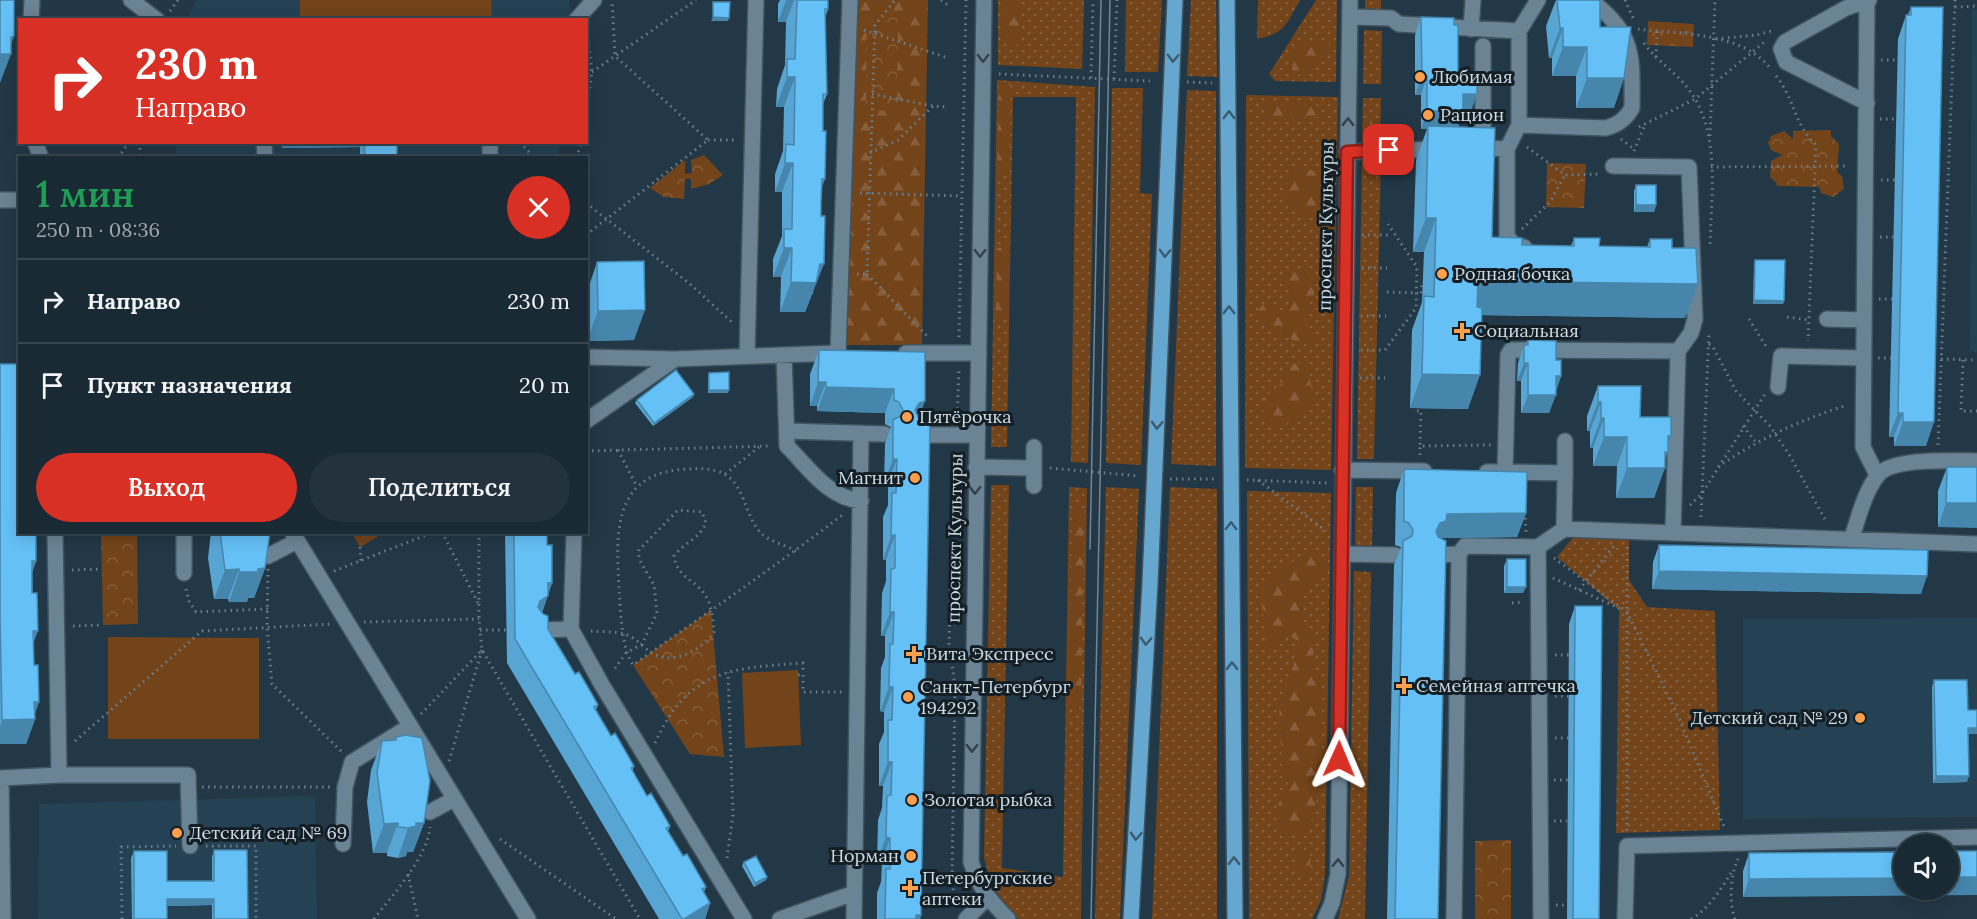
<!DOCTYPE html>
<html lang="ru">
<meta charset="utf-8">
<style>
:root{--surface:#1a2a34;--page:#23323c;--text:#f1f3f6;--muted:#9fa7ac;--line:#38464f;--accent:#d93025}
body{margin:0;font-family:Lora,serif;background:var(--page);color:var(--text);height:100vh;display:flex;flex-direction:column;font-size:22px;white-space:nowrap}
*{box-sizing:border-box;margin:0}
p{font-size:20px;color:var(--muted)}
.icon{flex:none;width:33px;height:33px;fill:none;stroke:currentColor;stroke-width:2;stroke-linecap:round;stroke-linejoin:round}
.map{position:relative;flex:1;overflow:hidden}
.panel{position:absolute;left:18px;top:156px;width:570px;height:378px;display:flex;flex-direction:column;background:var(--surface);border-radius:0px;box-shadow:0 3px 15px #0003,0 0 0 2px var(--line)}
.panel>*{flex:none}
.guide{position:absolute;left:18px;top:18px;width:570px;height:126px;border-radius:0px;box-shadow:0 3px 15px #0003,0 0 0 2px var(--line);background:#d93025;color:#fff;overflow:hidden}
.tools{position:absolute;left:1893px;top:834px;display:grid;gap:12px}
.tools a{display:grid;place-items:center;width:66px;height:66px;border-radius:50%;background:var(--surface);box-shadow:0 3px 15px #0003,0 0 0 2px var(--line);font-size:30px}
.pin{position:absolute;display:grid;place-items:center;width:51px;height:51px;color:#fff;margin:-26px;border-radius:12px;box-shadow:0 3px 9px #0006}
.me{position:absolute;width:66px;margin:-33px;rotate:1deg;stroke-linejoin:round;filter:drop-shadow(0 0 4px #0008)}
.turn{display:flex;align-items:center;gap:21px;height:126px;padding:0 18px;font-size:27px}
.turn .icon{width:78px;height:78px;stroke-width:2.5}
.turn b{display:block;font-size:42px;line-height:51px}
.round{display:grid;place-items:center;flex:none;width:63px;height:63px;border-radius:32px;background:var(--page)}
.summary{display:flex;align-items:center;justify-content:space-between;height:102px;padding:0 18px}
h1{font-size:36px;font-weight:600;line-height:45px;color:#1e9e55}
.cta{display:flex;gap:12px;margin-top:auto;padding:12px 18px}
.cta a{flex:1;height:69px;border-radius:36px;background:var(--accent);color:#fff;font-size:24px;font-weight:600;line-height:69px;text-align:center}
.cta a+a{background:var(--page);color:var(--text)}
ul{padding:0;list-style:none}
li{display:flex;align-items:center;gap:18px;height:84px;padding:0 18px;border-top:2px solid var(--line)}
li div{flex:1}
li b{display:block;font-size:22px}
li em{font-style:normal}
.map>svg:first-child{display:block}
.built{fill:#244254}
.grass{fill:url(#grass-dots)}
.forest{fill:url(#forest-firs)}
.park{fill:url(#park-crowns)}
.pitch{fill:#73441a}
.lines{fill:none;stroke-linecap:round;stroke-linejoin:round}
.minor-casing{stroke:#405460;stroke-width:18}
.major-casing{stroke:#405460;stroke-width:18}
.path{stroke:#6c7e8a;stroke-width:3;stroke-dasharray:1.5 4.5;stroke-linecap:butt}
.minor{stroke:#6b8495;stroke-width:15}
.major{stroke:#66a7cf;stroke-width:15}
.tram{stroke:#738591;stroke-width:1.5}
.wall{fill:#57a5d3}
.shaded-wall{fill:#4786ac}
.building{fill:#65c0f5;stroke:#4786ac;stroke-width:1.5}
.oneway{stroke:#32424c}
.oneway2{stroke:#395c71}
.route-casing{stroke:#8d1f18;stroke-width:15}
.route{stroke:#d93025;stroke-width:10}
.poi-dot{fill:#fa9f4e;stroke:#141e25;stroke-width:2}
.labels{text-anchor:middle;stroke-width:6;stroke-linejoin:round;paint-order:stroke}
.poi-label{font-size:18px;fill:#cfdce5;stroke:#141e25;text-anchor:start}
.street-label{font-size:18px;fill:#cfdce5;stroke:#141e25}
</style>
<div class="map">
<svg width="1977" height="919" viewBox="0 0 1977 919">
<defs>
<pattern id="grass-dots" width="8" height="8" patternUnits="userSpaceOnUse" patternTransform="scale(1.5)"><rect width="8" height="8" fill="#73441a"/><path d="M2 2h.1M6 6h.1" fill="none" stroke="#865e3b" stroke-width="1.8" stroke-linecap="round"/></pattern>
<pattern id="forest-firs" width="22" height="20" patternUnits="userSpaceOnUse" patternTransform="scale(1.5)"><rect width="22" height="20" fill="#73441a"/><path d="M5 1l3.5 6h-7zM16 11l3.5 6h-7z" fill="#865e3b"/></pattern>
<pattern id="park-crowns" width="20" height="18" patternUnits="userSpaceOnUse" patternTransform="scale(1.5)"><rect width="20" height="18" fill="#73441a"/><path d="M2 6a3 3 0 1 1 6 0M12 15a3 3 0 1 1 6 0" fill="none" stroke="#865e3b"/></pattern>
</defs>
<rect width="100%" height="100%" fill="#223846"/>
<path class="built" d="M197 0H569L571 19 186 20Z
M1972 10H1977V352L1970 351Z
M175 143H561L558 158H177Z
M1977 618V817L1743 819V619Z
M315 796 317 919H38L39 804Z"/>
<path class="grass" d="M998 0H1084L1082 69 998 65Z
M1126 0H1162L1158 72H1125Z
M1191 0H1216L1217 77 1187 76Z
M1258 0H1300C1287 23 1285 34 1257 39Z
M1316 0H1337L1336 82 1275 81 1269 74Z
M1365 0H1381V10H1365Z
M1364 30 1382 31 1381 84H1363Z
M997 80 1095 87 1088 463 1071 462 1076 97H1013L1007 447H991Z
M1112 88H1143L1140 193 1152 194 1141 465 1106 463Z
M1187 90 1216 91V466L1171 464Z
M1246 95 1338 97 1331 470 1245 468Z
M1363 98H1381L1380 144 1362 143Z
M1362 159H1381L1374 459H1357Z
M991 485H1009L1002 868 1063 877 1069 487 1087 488 1081 919H1019C1000 903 989 881 984 857Z
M1106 487 1139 489 1120 919H1095Z
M1170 487 1217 489V919H1152Z
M1356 487H1373L1372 551H1355Z
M1247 491 1331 493 1325 874 1321 900 1312 919H1249Z
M1576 534 1629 538V580L1647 607 1715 611 1720 830 1616 833 1619 610 1557 557Z
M1354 571 1371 572 1365 919H1338L1349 876Z"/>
<path class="forest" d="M858 0H928L922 345H847Z
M1004 0H1021L1020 45 1003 44Z
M1329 41 1330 49 1306 72 1295 76 1290 57 1295 45Z
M999 83H1011L1010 175H997Z
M1267 103 1317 105 1320 111 1318 117 1267 118 1263 109Z
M1299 170 1319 171 1328 177 1327 206 1321 215 1298 214 1286 205 1287 172Z
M997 248H1008V317H996Z
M1306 267 1316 288 1304 318 1315 339 1303 345 1271 329 1258 310 1268 300 1281 312 1292 301 1284 276Z
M1298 362 1309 369 1313 404C1303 419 1287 425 1269 427L1263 417 1264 398 1283 382 1284 370Z
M1072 508H1084L1081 709 1069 708Z
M1306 554 1319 555 1325 568 1324 575 1305 588 1301 618 1314 639 1313 668 1322 681C1321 732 1327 784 1307 832L1287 836 1278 824 1274 811 1289 787 1282 767 1279 699 1292 677 1297 640 1284 634 1269 654 1266 650 1261 590 1270 574Z
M1307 849 1310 851 1311 875 1305 877 1296 865 1298 854Z"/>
<path class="park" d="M867 14 898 15 897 111 866 110Z
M1648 21 1694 24 1693 47 1647 45Z
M1831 130V136L1839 144 1837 172 1842 176 1844 189 1833 197 1821 193 1819 187 1777 186 1776 182 1770 177 1771 161 1782 155 1771 150 1768 143 1771 136 1784 131 1793 139V131Z
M704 155 723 175 709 184 691 189V179H685L684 199 664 197 650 188 685 160V174L692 173 691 160Z
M1547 163 1586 164 1584 208 1546 207Z
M101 533H137L138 624 103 625Z
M352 533H384L360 547Z
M711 610 724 757 690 754 633 665Z
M1511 840V919H1475V841Z"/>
<path class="pitch" d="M300 0H491L492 19H300Z
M108 637 259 638V739H108Z
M798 670 801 745 745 748 742 673Z"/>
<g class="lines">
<defs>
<path id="minor" d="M131 0 157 20
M984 0 971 862C979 887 990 901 1008 919
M1867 0 1863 447 1877 475
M1350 17 1391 18 1399 24 1519 31
M31 20 32 0
M576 20 594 0
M1471 29 1473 0
M1483 46V148L1507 149
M1867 103 1786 62 1781 49 1785 42 1846 8 1869 0
M1519 125 1606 128C1618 125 1626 119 1632 108 1632 57 1636 34 1590 0
M35 142 41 158
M264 142 265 158
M490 142V158
M1347 152 1440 149
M1613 166 1689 167 1695 319 1691 333 1678 351 1673 533
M0 200H20
M1524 247 1514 245 1507 236V149L1519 125V31L1538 0
M1827 319 1864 320
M838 353 850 0
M906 353H979
M784 355 787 446C809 468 828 498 861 501
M747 356 756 0
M586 357 675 359
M1778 387 1781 356 1864 358
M586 421 675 359 837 353
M787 431 885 434
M916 435H976
M1034 447V486
M976 467 1034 468
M1342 470 1424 471
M1487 472H1505L1508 355 1511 350 1678 351
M1506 472 1565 473 1564 529
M1565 473V441
M292 532 528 919
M574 532 571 629 602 685 744 919
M1851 540C1858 520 1864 492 1878 475 1893 457 1954 461 1977 461
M1538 547 1564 529 1977 544
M1342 554 1395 555
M1437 555 1459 554 1465 546 1538 547 1541 919
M268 556 297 541
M184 573V532
M539 630 571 629
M59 775H188L190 846
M430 812 454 799
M343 844 345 787 352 762 410 726
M3 919 1 778 59 775 55 532
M780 919 854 893
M854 919 861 433
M966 919 987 898
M1325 919 1332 903 1338 874 1350 0
M1454 919 1459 554
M1625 919 1627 846 1977 837"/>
<path id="major" d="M1227 0 1235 919
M1131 919 1150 583 1175 0"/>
</defs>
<use href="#minor" class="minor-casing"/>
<use href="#major" class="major-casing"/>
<path class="path" d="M941 0 949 6
M1625 0 1634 20
M1955 7 1977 6
M170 11 178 0
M1638 29C1679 34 1742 32 1770 68
M864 30 948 58
M1716 39 1756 35 1775 30
M1644 43C1656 60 1673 70 1686 86 1722 129 1711 195 1710 247
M1656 57 1657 32
M1881 60H1897
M592 72 696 0
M999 74 1150 81
M1776 76C1796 101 1793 123 1816 145L1808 341
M1091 78 1093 0
M1114 79 1117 0
M1187 82 1212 83
M872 94 933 106 947 107
M586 112 592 72 587 30
M1880 119H1896
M1639 127 1695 99 1767 40
M1710 136 1715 0
M1621 139 1634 149
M708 140H737
M139 142 141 158
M520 142 534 158
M1527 147 1565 175 1601 174
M1634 151 1645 125
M870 153 898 140 933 106
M118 158 129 142
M577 158 581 142
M1711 167 1849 166
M1881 180H1895
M860 193 962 196
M586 203 690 284 733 323
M1522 229 1550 202 1565 175
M586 235 708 140 615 56 612 0
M1362 235H1388
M1880 237H1893
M1362 268H1387
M857 274H867L875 25 895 0
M867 274 927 336
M1387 292 1418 293
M1421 293 1422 282H1427
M1879 299H1892
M1361 316H1386
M1787 317 1809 320
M1749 319 1767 348
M959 337 966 0
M1709 344 1713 347 1736 391 1770 426 1790 456 1827 523
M1361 350H1385L1416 308 1417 267 1388 224
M1878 358H1891
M1941 359 1977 360
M1963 360 1961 411H1977
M1360 378H1385
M1417 411H1421L1420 446
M957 421 959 367
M1743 426 1755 441
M1938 445 1955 0
M618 450 636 485
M586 451 770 446
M954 451 949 643 955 686 952 882 956 909
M1420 455V446L1491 445
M1718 467C1758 439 1801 420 1847 405
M1050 468 1139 476
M725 474 759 447
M1170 479H1214
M1247 480 1327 483
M1258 480 1326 531
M1690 505 1701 495 1765 394
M1525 512 1526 533
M1701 517 1709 332
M442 532 478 603
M479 532V619L482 650 640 919
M360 547 361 561
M1627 547V832
M796 551C785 545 768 541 760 532 743 513 745 479 717 471 703 467 689 469 676 470 610 479 617 540 619 590 621 613 621 646 633 665 704 615 776 566 845 513
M1554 558 1627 612 1678 716 1725 829
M268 569 267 627 272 684 342 752
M72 570 102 569
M334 571 434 532
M1553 578 1621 609
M186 589 189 601 196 612 268 609
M1579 590 1614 546
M1512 603 1522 602
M364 622 479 619
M73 626 103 625
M480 630H506
M591 631C601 632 613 631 624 634 634 636 642 646 650 652 671 667 702 650 714 632 713 620 712 605 705 595 695 579 677 578 674 556 684 543 700 538 706 523L702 512 678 510 639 550V559L654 585 657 613 642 644 626 653 613 671
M1555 655H1569
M798 675 803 674V692H843
M1555 696H1568
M421 714 481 651
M1555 738H1568
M75 741 202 631 331 624
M655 743C688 670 730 668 803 663V674
M449 761 482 650
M1554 780H1568
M202 787H331
M1554 821H1567
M500 839 616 919
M206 846H256V919
M727 858 733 815 728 672
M408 874 418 919
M1556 905H1567
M122 919 121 847 176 846
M374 919C392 896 428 856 430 827
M1691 919C1708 910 1721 889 1731 873
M1735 919C1729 901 1730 876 1738 859"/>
<use href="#minor" class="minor"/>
<use href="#major" class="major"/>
<path class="tram" d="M1090 549 1101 0
M1091 919 1110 0"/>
</g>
<path class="wall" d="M780 0H828V9L825 18 827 94 823 104 821 190 813 294H812L805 312H780L781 277H773V259L782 236V192H775V174L783 151 784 107H776L777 89 785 65 786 22H778V4Z
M1556 0H1600V27L1614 108H1576V76H1552V58H1549L1546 26Z
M1911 7 1926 446H1894V437H1889L1898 39 1906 15H1908Z
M1421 17 1458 77 1471 112H1463L1458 127 1492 237 1522 245 1571 246 1574 238 1599 246 1647 247 1650 239 1672 248 1685 318 1482 315 1468 409 1410 408 1412 330 1422 302 1424 252H1413L1416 160 1427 129H1421V95H1415V35Z
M282 142H472L471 144 397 146V158H360V147L282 148Z
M1636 185 1656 205 1654 212H1634V191Z
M1755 260 1784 301 1783 304H1753L1754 263Z
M597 262 634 340 587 341V292Z
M1528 340 1556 360 1561 376 1549 413H1521V381H1517L1518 363 1524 345H1526Z
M819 350 925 352 919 417 921 915 920 919H877V893L881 882 882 862H877L878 820 882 808 883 786H879V744L884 732V712L880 711 881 668 885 657V636H881L882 593 886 581V560H883V517L888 505V483H884L885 444 891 427 885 424V413L817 411V406H810V374Z
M0 364 20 532 36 561 32 573 35 719 26 744H0Z
M709 373 728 393H708V376Z
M1598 386 1640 417 1668 444 1665 461 1654 498H1616L1617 466H1593V448H1590V431H1587V416Z
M693 397 653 426 635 403 637 400Z
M1947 467H1977L1938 527V491Z
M1404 469 1526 513 1517 537 1440 538 1438 919H1387L1394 565 1401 547 1395 545 1396 493Z
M211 532H270L265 568 254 598H248L247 602H229L228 599H214L208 558Z
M505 532H547V545L552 583 542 613 548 629 575 674 598 705 596 710 611 736 634 766 632 772 647 796 670 826 668 832 683 856 706 887 704 892 710 903 705 919H659L507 663Z
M1659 545 1921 594 1652 589 1653 562Z
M1507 559 1523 593H1504V566Z
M1575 606 1599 919H1567L1569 624Z
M1934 680 1968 710 1977 734H1968L1967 782 1933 783 1932 687Z
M396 737 424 823 413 852H407L406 856 398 858 387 856V853H373L367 802 371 770 382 741 395 740Z
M214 850 248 919H212V905L167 906V919H132L131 858 134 851 167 881H212V857Z
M1977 851 1743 897V871L1749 853Z
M744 862 767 877 766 880 754 887 742 866Z"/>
<path class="shaded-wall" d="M786 0H794L786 22H778Z
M713 17 729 18 728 21H711Z
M1560 28H1563L1552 58H1549Z
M14 36 8 54H11L0 83V54L11 37Z
M1563 47H1587L1576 76H1552Z
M1422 76H1427L1421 95H1415Z
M787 77H795L784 107H776Z
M1587 78H1624L1614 108H1576Z
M1463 94H1477L1471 112H1463L1457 129 1428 126 1427 129H1421L1427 111Z
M284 142H361L360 147 282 148Z
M394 142H472L471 144 392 146Z
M785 163H793L782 192H775Z
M822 179H825L814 209Z
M1636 205H1656L1654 212H1634Z
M1426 218H1436L1424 252H1413Z
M784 248H792L781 277H773Z
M820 264H824L805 312H780L791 282Z
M1478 281 1698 284 1685 318 1465 315Z
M1754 300 1784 301 1783 304H1753Z
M645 310 634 340 587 341 598 311Z
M1524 363H1528L1521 381H1517Z
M1422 374 1480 375 1468 409 1410 408Z
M1556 376H1561L1555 394Z
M818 382H826L817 406H810Z
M826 387 894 389 885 413 817 411Z
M709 390H729L728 393H708Z
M694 394 693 397 653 426 654 423Z
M1528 395H1556L1549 413H1521Z
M925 401 916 425 915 410 919 403Z
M1598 402H1601L1590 431H1587Z
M1898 413H1903L1894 437H1889Z
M1601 418H1604L1593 448H1590Z
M1903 422H1934L1926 446H1894Z
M1668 436H1671L1665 452H1668L1662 468H1665L1654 498H1616L1627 468Z
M1604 437H1627L1617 466H1593Z
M893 459H897L888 483H884Z
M1946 503H1977V528L1938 527Z
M1526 513 1517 537 1440 538 1438 545 1436 531 1447 514Z
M895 535 886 560H883L891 536Z
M32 561H36L27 585Z
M265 568 254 598H248L247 602H229L239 572 258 569Z
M239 569 228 599H214L225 570Z
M1659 571 1927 576 1921 594 1652 589Z
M548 583H552L539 620 531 625 540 601Z
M1507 587H1526L1523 593H1504Z
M890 612H894L885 636H881Z
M33 631H38L29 655Z
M889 687H893L884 712 880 711Z
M34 702H39L33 720 35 719 26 744H0V726L2 720Z
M1968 728H1977V734H1966Z
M888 762H892L883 786H879Z
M1936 776H1969L1967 782 1933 783Z
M398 823 387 853H373L384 824Z
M416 823H424L413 852H407L406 856 398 858 408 828Z
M886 837 890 838 882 862H877Z
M767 877 766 880 754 887 755 883Z
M1948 877H1977V895L1743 897 1749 879 1904 878V890H1948Z
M167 899H214L212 905 165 906Z
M710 903 705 919H684Z
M916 915H921L920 919H915Z"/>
<path class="building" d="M0 0H14V36L11 37V54H0Z
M797 0H828V9H825L827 94H823V131H826L825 179H822L821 202V216H825L824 264H820L816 283 791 282 792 248H784V229H792L793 163H785L786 144 794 145 795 77H787V59H795Z
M1557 0H1600V27H1631L1624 78H1587V47H1563V28H1560Z
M713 2H730L729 18 713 17Z
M1911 7H1943L1934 422H1903V413H1898L1906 15H1911Z
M1421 17 1454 18V25H1458V77H1477V94H1463V111H1427V76H1422Z
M1428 126 1495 128 1492 237 1522 238V245L1574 246V238H1600L1599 246 1650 247V239H1672V248H1696L1698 284 1478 281 1477 307 1482 308 1480 375 1422 374 1424 296 1434 297 1436 218H1426Z
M364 142H397V158H365Z
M1636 185H1656V205H1636Z
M1755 260H1785L1784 301 1754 300Z
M644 261 645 310 598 311 597 262Z
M1528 340 1556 341V360H1561V376H1556V395H1528V363H1524V345H1528Z
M819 350 925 352V401L919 403 915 410 919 419 930 421 921 915H916V919H885L886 869H890V838L886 837 887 796 891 795 892 762H888V720H892L893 687H889L890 644H893L894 612H890L891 569 895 568V535L891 536 892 493H896L897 459H893V420L902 415 903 410 899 402 894 400V389L826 387V382H818Z
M0 364H20V532H36V561H32V593H37L38 631H33L34 665H38L39 702H34L35 719 2 720 0 616Z
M676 370 694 394 654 423 637 400Z
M729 372V390H709V373Z
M1598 386H1641L1640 417H1671V436H1668V452H1665V468H1627V437H1604V418H1601V402H1598Z
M1947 467H1977V503H1946Z
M1404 469 1527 472 1526 513 1447 514 1446 521 1440 523 1436 531 1438 537 1446 541 1438 919H1395L1403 541 1412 536 1413 530 1409 523 1404 521Z
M220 532H270L265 568 258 569V572H239V569L225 570Z
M514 532H547V545H552V583H548V596L540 601 538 607 543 614 548 616V629L575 674 579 672 592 694 598 705 594 707 611 736 615 733 634 766 631 768 647 796 651 793 670 826 666 828 683 856 687 854 706 887 702 889 710 903 684 919H682L515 639Z
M1659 545 1928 550 1927 576 1659 571Z
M1507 559H1526V587H1507Z
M1575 606H1602L1599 919H1573Z
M1934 680H1967L1968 710H1977V728H1968L1969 776H1936Z
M406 735 422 738 430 781 424 823H416V826L408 828 398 827V823L384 824 377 773 382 741 396 740V737Z
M214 850H247L248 919H214V899H167V919H134V851H167V881H214Z
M1948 851H1977V877H1948Z
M1904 852V878L1749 879V853Z
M756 856 767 877 755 883 744 862Z"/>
<defs><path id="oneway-chevron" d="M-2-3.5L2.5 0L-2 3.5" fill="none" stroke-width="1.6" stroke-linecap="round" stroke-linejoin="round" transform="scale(1.5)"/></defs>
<g class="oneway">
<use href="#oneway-chevron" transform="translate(983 58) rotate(91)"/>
<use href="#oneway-chevron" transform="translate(1348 122) rotate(-89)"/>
<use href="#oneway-chevron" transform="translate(980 253) rotate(91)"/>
<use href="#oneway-chevron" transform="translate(975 490) rotate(91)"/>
<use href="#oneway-chevron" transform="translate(972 748) rotate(91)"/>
<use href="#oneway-chevron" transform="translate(1338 863) rotate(-89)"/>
</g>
<g class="oneway2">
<use href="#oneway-chevron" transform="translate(1173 58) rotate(92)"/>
<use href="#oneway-chevron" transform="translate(1229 115) rotate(-90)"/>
<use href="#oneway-chevron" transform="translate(1165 253) rotate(92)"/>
<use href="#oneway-chevron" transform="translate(1229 310) rotate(-90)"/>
<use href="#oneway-chevron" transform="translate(1157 425) rotate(93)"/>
<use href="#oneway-chevron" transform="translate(1231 526) rotate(-90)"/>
<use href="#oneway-chevron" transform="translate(1146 641) rotate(93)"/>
<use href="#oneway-chevron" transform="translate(1232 666) rotate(-91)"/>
<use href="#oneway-chevron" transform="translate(1136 836) rotate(93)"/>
<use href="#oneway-chevron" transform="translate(1234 861) rotate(-91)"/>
</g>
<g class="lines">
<defs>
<path id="route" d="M1339 759 1347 152 1389 150"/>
</defs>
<use href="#route" class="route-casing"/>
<use href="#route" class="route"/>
</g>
<g class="poi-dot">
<circle cx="1420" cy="77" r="6"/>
<circle cx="1428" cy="115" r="6"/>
<circle cx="1442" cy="274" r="6"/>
<path d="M1459 322h6v6h6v6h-6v6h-6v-6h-6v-6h6z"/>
<circle cx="907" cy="417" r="6"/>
<circle cx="915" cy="478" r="6"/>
<path d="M911 645h6v6h6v6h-6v6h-6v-6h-6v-6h6z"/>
<path d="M1401 677h6v6h6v6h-6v6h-6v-6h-6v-6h6z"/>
<circle cx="908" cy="697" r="6"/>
<circle cx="1860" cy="718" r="6"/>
<circle cx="912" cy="800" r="6"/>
<circle cx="177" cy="833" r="6"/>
<circle cx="911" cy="856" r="6"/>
<path d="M907 879h6v6h6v6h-6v6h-6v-6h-6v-6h6z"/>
</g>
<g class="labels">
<g class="poi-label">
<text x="1432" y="83">Любимая</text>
<text x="1440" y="121">Рацион</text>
<text x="1454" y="280">Родная бочка</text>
<text x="1474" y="337">Социальная</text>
<text x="919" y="423">Пятёрочка</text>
<text x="903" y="484" text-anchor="end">Магнит</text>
<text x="926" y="660">Вита Экспресс</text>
<text x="1416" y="692">Семейная аптечка</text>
<text x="920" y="693">Санкт-Петербург<tspan x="920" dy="21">194292</tspan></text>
<text x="1848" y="724" text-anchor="end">Детский сад № 29</text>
<text x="924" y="806">Золотая рыбка</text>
<text x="189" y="839">Детский сад № 69</text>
<text x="899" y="862" text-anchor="end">Норман</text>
<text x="922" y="884">Петербургские<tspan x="922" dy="21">аптеки</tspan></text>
</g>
<g class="street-label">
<text transform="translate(1326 226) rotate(-89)" y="6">проспект Культуры</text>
<text transform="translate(955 538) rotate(-89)" y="6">проспект Культуры</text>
</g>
</g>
</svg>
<div class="tools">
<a><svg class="icon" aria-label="sound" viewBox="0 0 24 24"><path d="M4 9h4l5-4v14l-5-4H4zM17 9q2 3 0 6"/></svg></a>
</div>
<div class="pin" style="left:1389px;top:150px;background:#d93025"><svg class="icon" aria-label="arrive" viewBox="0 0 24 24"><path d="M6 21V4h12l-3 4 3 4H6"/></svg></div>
<svg class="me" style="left:1339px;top:759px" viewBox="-20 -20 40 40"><path d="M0-17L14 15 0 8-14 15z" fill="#d93025" stroke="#fff" stroke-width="4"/></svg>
<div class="guide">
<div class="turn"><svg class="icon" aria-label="right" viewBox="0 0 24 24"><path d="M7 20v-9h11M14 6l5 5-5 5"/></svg><div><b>230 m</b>Направо</div></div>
</div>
<section class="panel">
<div class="summary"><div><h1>1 мин</h1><p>250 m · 08:36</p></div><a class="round" style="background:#d93025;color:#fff"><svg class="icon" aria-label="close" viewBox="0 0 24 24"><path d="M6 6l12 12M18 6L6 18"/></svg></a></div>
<ul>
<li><svg class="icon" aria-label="right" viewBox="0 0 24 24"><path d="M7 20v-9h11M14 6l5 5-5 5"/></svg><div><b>Направо</b></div><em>230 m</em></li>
<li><svg class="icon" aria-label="arrive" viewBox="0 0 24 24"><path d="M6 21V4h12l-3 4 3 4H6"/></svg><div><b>Пункт назначения</b></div><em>20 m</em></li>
</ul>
<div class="cta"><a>Выход</a><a>Поделиться</a></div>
</section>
</div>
